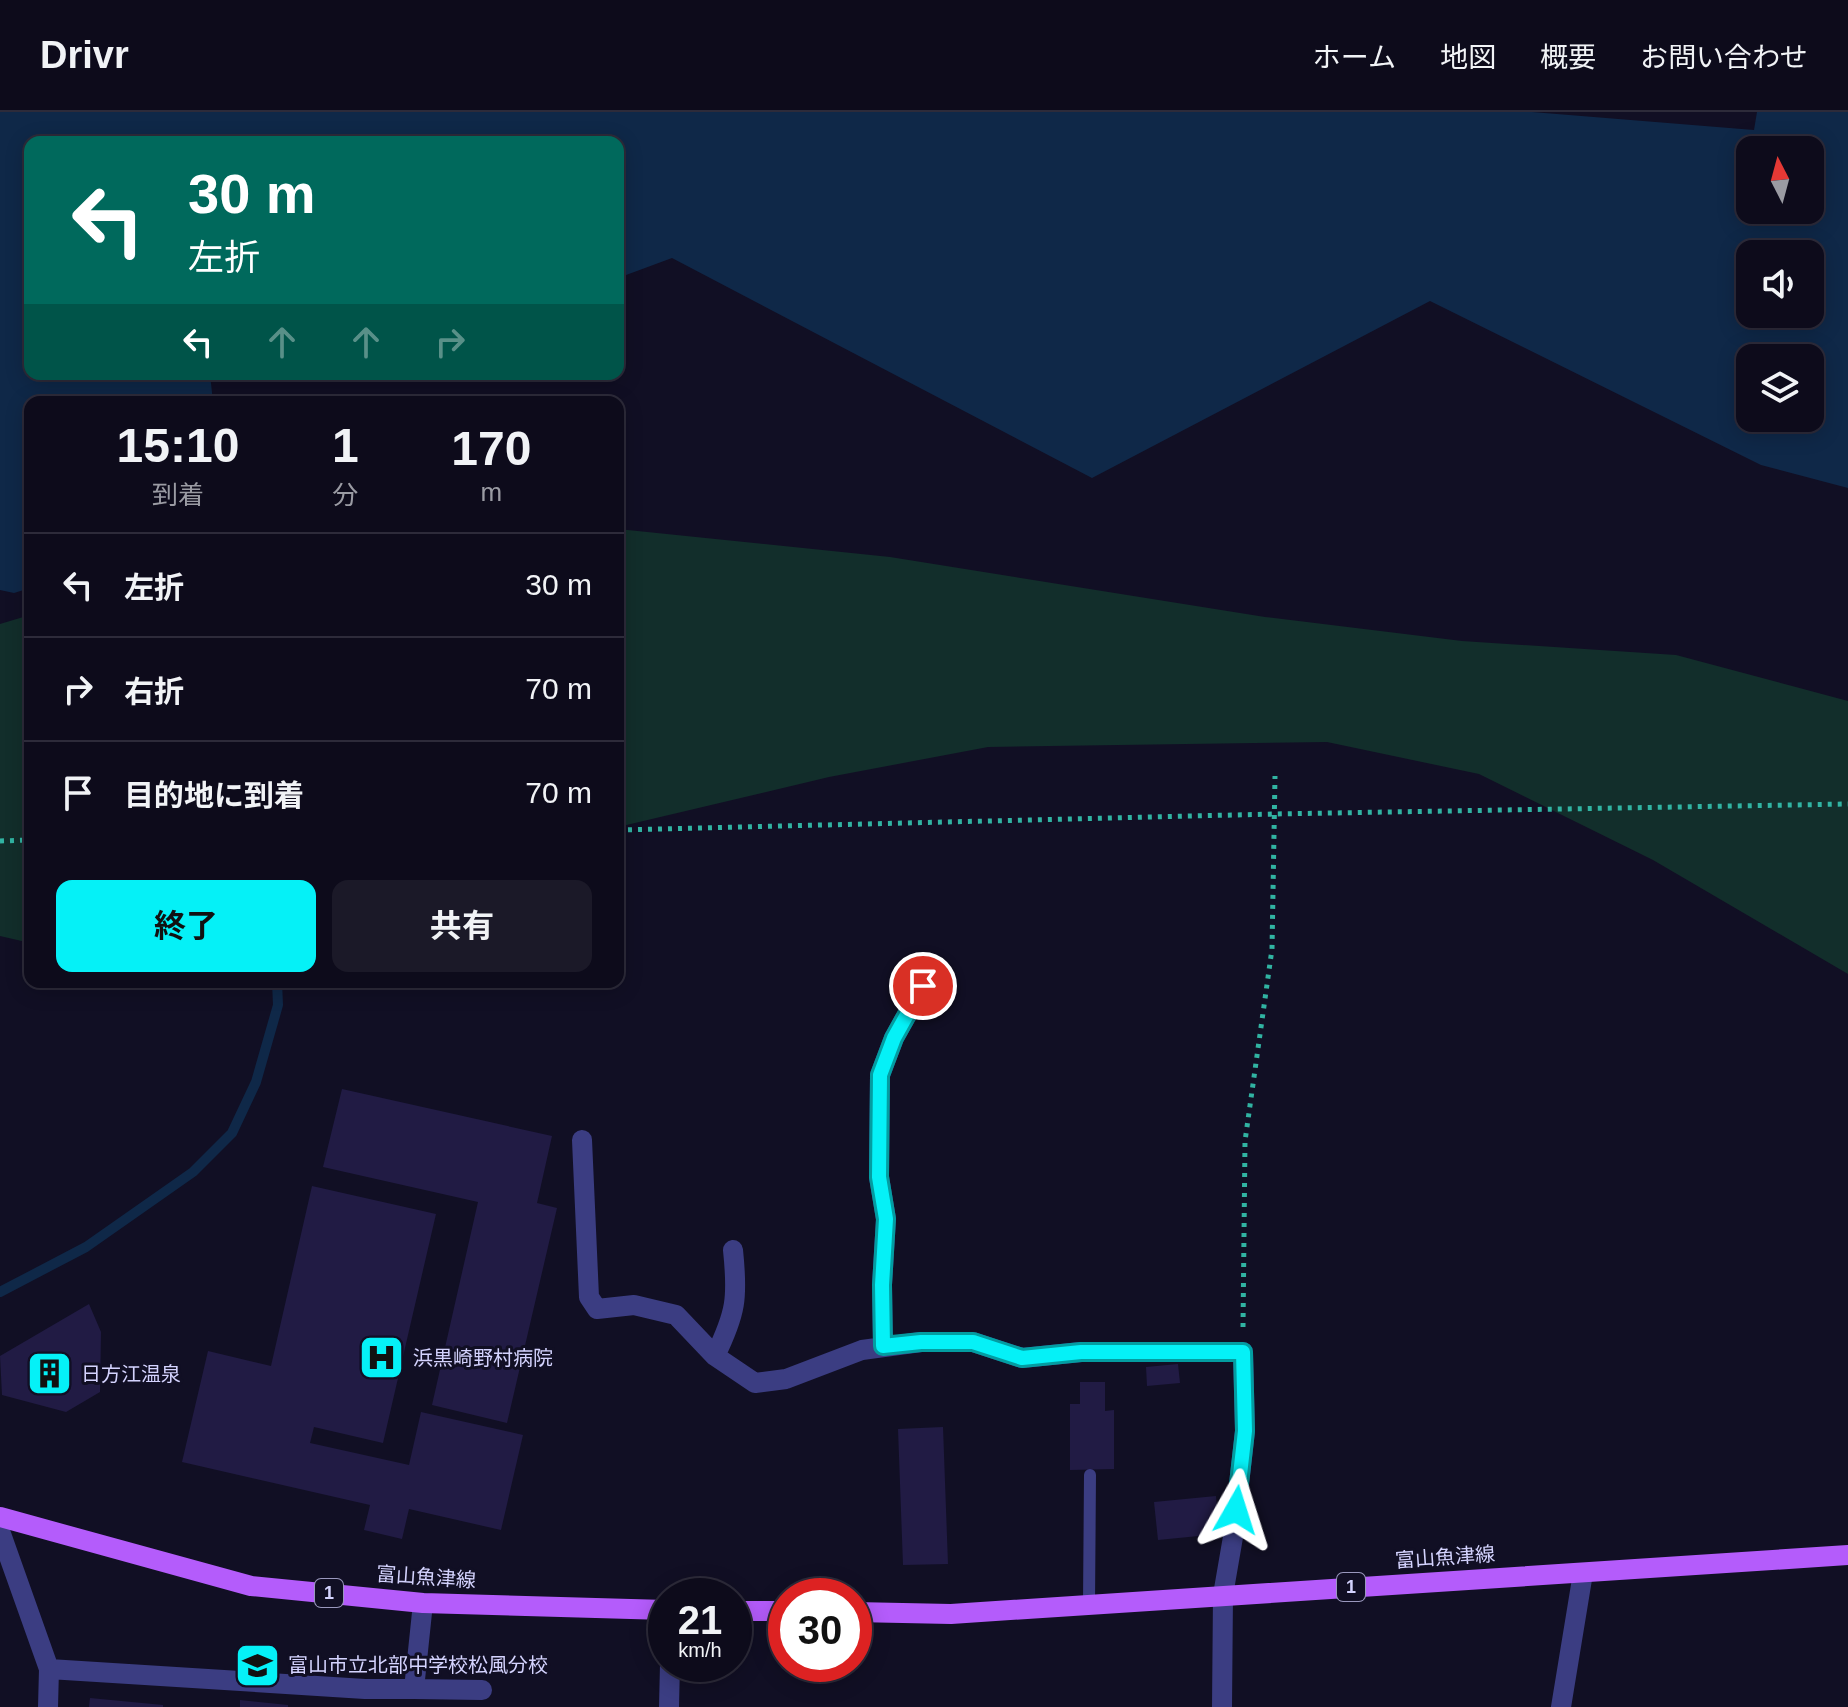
<!DOCTYPE html>
<html lang="ja">
<meta charset="utf-8">
<style>
:root{--surface:#0d0b1b;--page:#1b1928;--text:#f1f3f6;--muted:#9a9ba3;--line:#2d2b3a;--accent:#05f1f7}
body{margin:0;font-family:Helvetica,"Noto Sans JP",sans-serif;background:var(--page);color:var(--text);height:100vh;display:flex;flex-direction:column;font-size:30px;white-space:nowrap}
*{box-sizing:border-box;margin:0}
p{font-size:26px;color:var(--muted)}
.icon{flex:none;width:44px;height:44px;fill:none;stroke:currentColor;stroke-width:2;stroke-linecap:round;stroke-linejoin:round}
.map{position:relative;flex:1;overflow:hidden}
.sheet{position:absolute;left:24px;top:284px;width:600px;height:592px;display:flex;flex-direction:column;background:var(--surface);border-radius:16px;box-shadow:0 4px 20px #0003,0 0 0 2px var(--line)}
.sheet>*{flex:none}
.banner{position:absolute;left:24px;top:24px;width:600px;height:244px;border-radius:16px;box-shadow:0 4px 20px #0003,0 0 0 2px var(--line);background:#00695c;color:#fff;overflow:hidden}
.needle{width:52px;rotate:354deg}
.buttons{position:absolute;left:1736px;top:24px;display:grid;gap:16px}
.buttons a{display:grid;place-items:center;width:88px;height:88px;border-radius:16px;background:var(--surface);box-shadow:0 4px 20px #0003,0 0 0 2px var(--line);font-size:40px}
.speed{position:absolute;left:648px;top:1466px;display:flex;gap:16px;font-size:40px;font-weight:700;text-align:center}
.speed>*{display:grid;place-content:center;width:104px;height:104px;border-radius:50%;background:var(--surface);box-shadow:0 4px 20px #0003,0 0 0 2px var(--line);line-height:1}
.speed small{font-size:20px;font-weight:400}
.speed .limit{border:12px solid #d22;background:#fff;color:#111}
.pin{position:absolute;display:grid;place-items:center;width:68px;height:68px;color:#fff;margin:-34px;border:4px solid #fff;border-radius:50%;box-shadow:0 2px 8px #0007}
.me{position:absolute;width:88px;margin:-44px;rotate:6deg;stroke-linejoin:round;filter:drop-shadow(0 0 6px #0008)}
.turn{display:flex;align-items:center;gap:28px;height:168px;padding:0 32px;font-size:36px}
.turn .icon{width:104px;height:104px;stroke-width:2.5}
.turn b{display:block;font-size:56px;line-height:68px}
.lanes{display:flex;align-items:center;height:76px;padding:0 32px;background:#0003;justify-content:center;gap:40px;direction:ltr}
.lanes .off{opacity:.35}
.eta{display:flex;justify-content:space-evenly;align-items:center;height:136px;text-align:center}
.eta b{font-size:48px;font-weight:700;line-height:56px}
.button{display:flex;gap:16px;margin-top:auto;padding:16px 32px}
.button a{flex:1;height:92px;border-radius:16px;background:var(--accent);color:#111;font-size:32px;font-weight:700;line-height:92px;text-align:center}
.button a+a{background:var(--page);color:var(--text)}
ul{padding:0;list-style:none}
li{display:flex;align-items:center;gap:24px;height:104px;padding:0 32px;border-top:2px solid var(--line)}
li div{flex:1}
li b{display:block;font-size:30px}
li em{font-style:normal}
header{display:flex;align-items:center;gap:48px;box-sizing:border-box;height:112px;padding:0 40px;background:var(--surface);border-bottom:2px solid var(--line)}
header strong{font-size:38px}
nav{display:flex;gap:44px;margin-inline-start:auto;font-size:28px}
.map>svg:first-child{display:block}
.green{fill:#122e2b}
.water{fill:#0f2848;fill-rule:evenodd}
.pier{fill:#110f24}
.lines{fill:none;stroke-linecap:round;stroke-linejoin:round}
.stream{stroke:#0f2848;stroke-width:10}
.building{fill:#211b44}
.path{stroke:#31b3a2;stroke-width:5;stroke-dasharray:4 6;stroke-linecap:butt}
.lane{stroke:#3b3d82;stroke-width:12}
.street{stroke:#3b3d82;stroke-width:20}
.primary{stroke:#b45cfb;stroke-width:20}
.route-casing{stroke:#039da1;stroke-width:20}
.route{stroke:#05f1f7;stroke-width:14}
.labels{text-anchor:middle;stroke-width:6;stroke-linejoin:round;paint-order:stroke}
.shield{fill:#110f24;stroke:#9a98bd;stroke-width:2}
.shield-label{font-size:18px;font-weight:bold;fill:#d4d3fe}
.poi-label{font-size:20px;fill:#d4d3fe;stroke:#110f24;text-anchor:start}
.street-label{font-size:20px;fill:#d4d3fe;stroke:#110f24}
</style>
<header>
<strong>Drivr</strong>
<nav><a>ホーム</a><a>地図</a><a>概要</a><a>お問い合わせ</a></nav>
</header>
<div class="map">
<svg width="1848" height="1595" viewBox="0 0 1848 1595">
<rect width="100%" height="100%" fill="#110f24"/>
<path class="green" d="M618 417 890 445 1265 505 1462 529 1676 543 1848 589V862L1653 748 1479 662 1327 630 988 635 829 665 618 715Z
M30 503V830H26L0 824V512Z"/>
<path class="water" d="M0 0H1848V376L1761 353 1430 189 1092 366 672 146 618 166V30H30V262H210L213 290H30V476L14 481 0 478ZM1750 38H1810V98H1750ZM1750 142H1810V202H1750ZM1750 246H1810V306H1750Z"/>
<path class="pier" d="M1532 0H1757L1754 18Z"/>
<g class="lines">
<path class="stream" d="M0 1180 86 1135 193 1060 232 1021 256 970 278 893 277 870"/>
</g>
<path class="building" d="M342 977 552 1024 537 1091 557 1096 507 1311 432 1293 478 1090 323 1055Z
M312 1074 436 1102 383 1331 314 1315 310 1331 409 1353 421 1300 523 1323 501 1418 409 1397 402 1427 364 1418 370 1393 182 1350 208 1239 271 1254Z
M89 1192 101 1220 100 1280 66 1300 2 1283 0 1244Z
M1178 1252 1180 1271 1147 1274 1146 1255Z
M1080 1270H1105V1299L1114 1298V1357L1070 1358V1292H1080Z
M943 1315 948 1452 903 1453 898 1317Z
M1216 1384 1219 1422 1158 1428 1154 1390Z
M90 1586 163 1593V1595H89Z
M240 1588 288 1593V1595H240Z"/>
<g class="lines">
<path class="path" d="M618 718 1274 702 1848 692
M0 729 30 728
M1243 1215 1245 1029 1272 837 1275 664"/>
<path class="lane" d="M1089 1492 1090 1363"/>
<path class="street" d="M582 1028 589 1185 597 1197 634 1193 676 1203 715 1244 755 1271 786 1267 862 1238 921 1230H973L1022 1246 1081 1240H1243L1245 1319 1233 1425 1223 1483 1222 1595
M883 1234 882 1173 886 1107 879 1065 880 963 894 926 923 874
M715 1244C736 1201 738 1186 733 1138
M0 1419 49 1557 365 1577H414L423 1491
M414 1577 482 1578
M48 1595 49 1557
M669 1595 670 1552
M1561 1595 1583 1461"/>
<path class="primary" d="M0 1405 251 1474 423 1491 666 1498
M734 1499H786
M854 1500 951 1502 1848 1443"/>
</g>
<g class="lines">
<defs>
<path id="route" d="M923 874 894 926 880 963 879 1065 886 1107 882 1173 883 1234 921 1230H973L1022 1246 1081 1240H1243L1245 1319 1236 1398"/>
</defs>
<use href="#route" class="route-casing"/>
<use href="#route" class="route"/>
</g>
<defs>
<symbol id="hospital-square" viewBox="-11 -11 22 22"><rect x="-9" y="-9" width="18" height="18" rx="4" fill="#05f1f7" stroke="#110f24"/><path d="M-5-5h3v3.5h4V-5h3V5h-3V1.5h-4V5h-3Z" fill="#111"/></symbol>
<symbol id="building-square" viewBox="-11 -11 22 22"><rect x="-9" y="-9" width="18" height="18" rx="4" fill="#05f1f7" stroke="#110f24"/><path d="M-4-6H4V6H1V3H-1V6H-4ZM-2.5-4.3h1.7v1.8h-1.7ZM.8-4.3h1.7v1.8H.8ZM-2.5-1h1.7V.8h-1.7ZM.8-1h1.7V.8H.8Z" fill="#111"/></symbol>
<symbol id="school-square" viewBox="-11 -11 22 22"><rect x="-9" y="-9" width="18" height="18" rx="4" fill="#05f1f7" stroke="#110f24"/><path d="M0-5L7-2L0 1L-7-2ZM-4 1L0 2.5L4 1V4Q0 6-4 4Z" fill="#111"/></symbol>
</defs>
<g fill-rule="evenodd">
<use href="#hospital-square" x="356" y="1220" width="51" height="51"/>
<use href="#building-square" x="24" y="1236" width="51" height="51"/>
<use href="#school-square" x="232" y="1528" width="51" height="51"/>
</g>
<g class="labels">
<g class="shield">
<rect x="1337" y="1461" width="28" height="28" rx="6"/>
<rect x="315" y="1467" width="28" height="28" rx="6"/>
</g>
<g class="shield-label">
<text x="1351" y="1481">1</text>
<text x="329" y="1487">1</text>
</g>
<g class="poi-label">
<text x="413" y="1253">浜黒崎野村病院</text>
<text x="81" y="1269">日方江温泉</text>
<text x="288" y="1560">富山市立北部中学校松風分校</text>
</g>
<g class="street-label">
<text transform="translate(1445 1445) rotate(-4)" y="7">富山魚津線</text>
<text transform="translate(426 1465) rotate(4)" y="7">富山魚津線</text>
</g>
</g>
</svg>
<div class="buttons">
<a><svg class="needle" viewBox="-14 -14 28 28"><path d="M0-13l5 13h-10z" fill="#e53935"/><path d="M0 13l5-13h-10z" fill="#9a9ba3"/></svg></a>
<a><svg class="icon" aria-label="sound" viewBox="0 0 24 24"><path d="M4 9h4l5-4v14l-5-4H4zM17 9q2 3 0 6"/></svg></a>
<a><svg class="icon" aria-label="layers" viewBox="0 0 24 24"><path d="M12 4l9 5-9 5-9-5zM3 14l9 5 9-5"/></svg></a>
</div>
<div class="speed"><div>21<small>km/h</small></div><div class="limit">30</div></div>
<div class="pin" style="left:923px;top:874px;background:#d93025"><svg class="icon" aria-label="arrive" viewBox="0 0 24 24"><path d="M6 21V4h12l-3 4 3 4H6"/></svg></div>
<svg class="me" style="left:1236px;top:1398px" viewBox="-20 -20 40 40"><path d="M0-17L14 15 0 8-14 15z" fill="#05f1f7" stroke="#fff" stroke-width="4"/></svg>
<div class="banner">
<div class="turn"><svg class="icon" aria-label="left" viewBox="0 0 24 24"><path d="M17 20v-9H6M10 6l-5 5 5 5"/></svg><div><b>30 m</b>左折</div></div>
<div class="lanes"><svg class="icon" aria-label="left" viewBox="0 0 24 24"><path d="M17 20v-9H6M10 6l-5 5 5 5"/></svg><svg class="icon off" aria-label="ahead" viewBox="0 0 24 24"><path d="M12 20V5M6 11l6-6 6 6"/></svg><svg class="icon off" aria-label="ahead" viewBox="0 0 24 24"><path d="M12 20V5M6 11l6-6 6 6"/></svg><svg class="icon off" aria-label="right" viewBox="0 0 24 24"><path d="M7 20v-9h11M14 6l5 5-5 5"/></svg></div>
</div>
<section class="sheet">
<div class="eta">
<div><b>15:10</b><p>到着</p></div>
<div><b>1</b><p>分</p></div>
<div><b>170</b><p>m</p></div>
</div>
<ul>
<li><svg class="icon" aria-label="left" viewBox="0 0 24 24"><path d="M17 20v-9H6M10 6l-5 5 5 5"/></svg><div><b>左折</b></div><em>30 m</em></li>
<li><svg class="icon" aria-label="right" viewBox="0 0 24 24"><path d="M7 20v-9h11M14 6l5 5-5 5"/></svg><div><b>右折</b></div><em>70 m</em></li>
<li><svg class="icon" aria-label="arrive" viewBox="0 0 24 24"><path d="M6 21V4h12l-3 4 3 4H6"/></svg><div><b>目的地に到着</b></div><em>70 m</em></li>
</ul>
<div class="button"><a>終了</a><a>共有</a></div>
</section>
</div>
